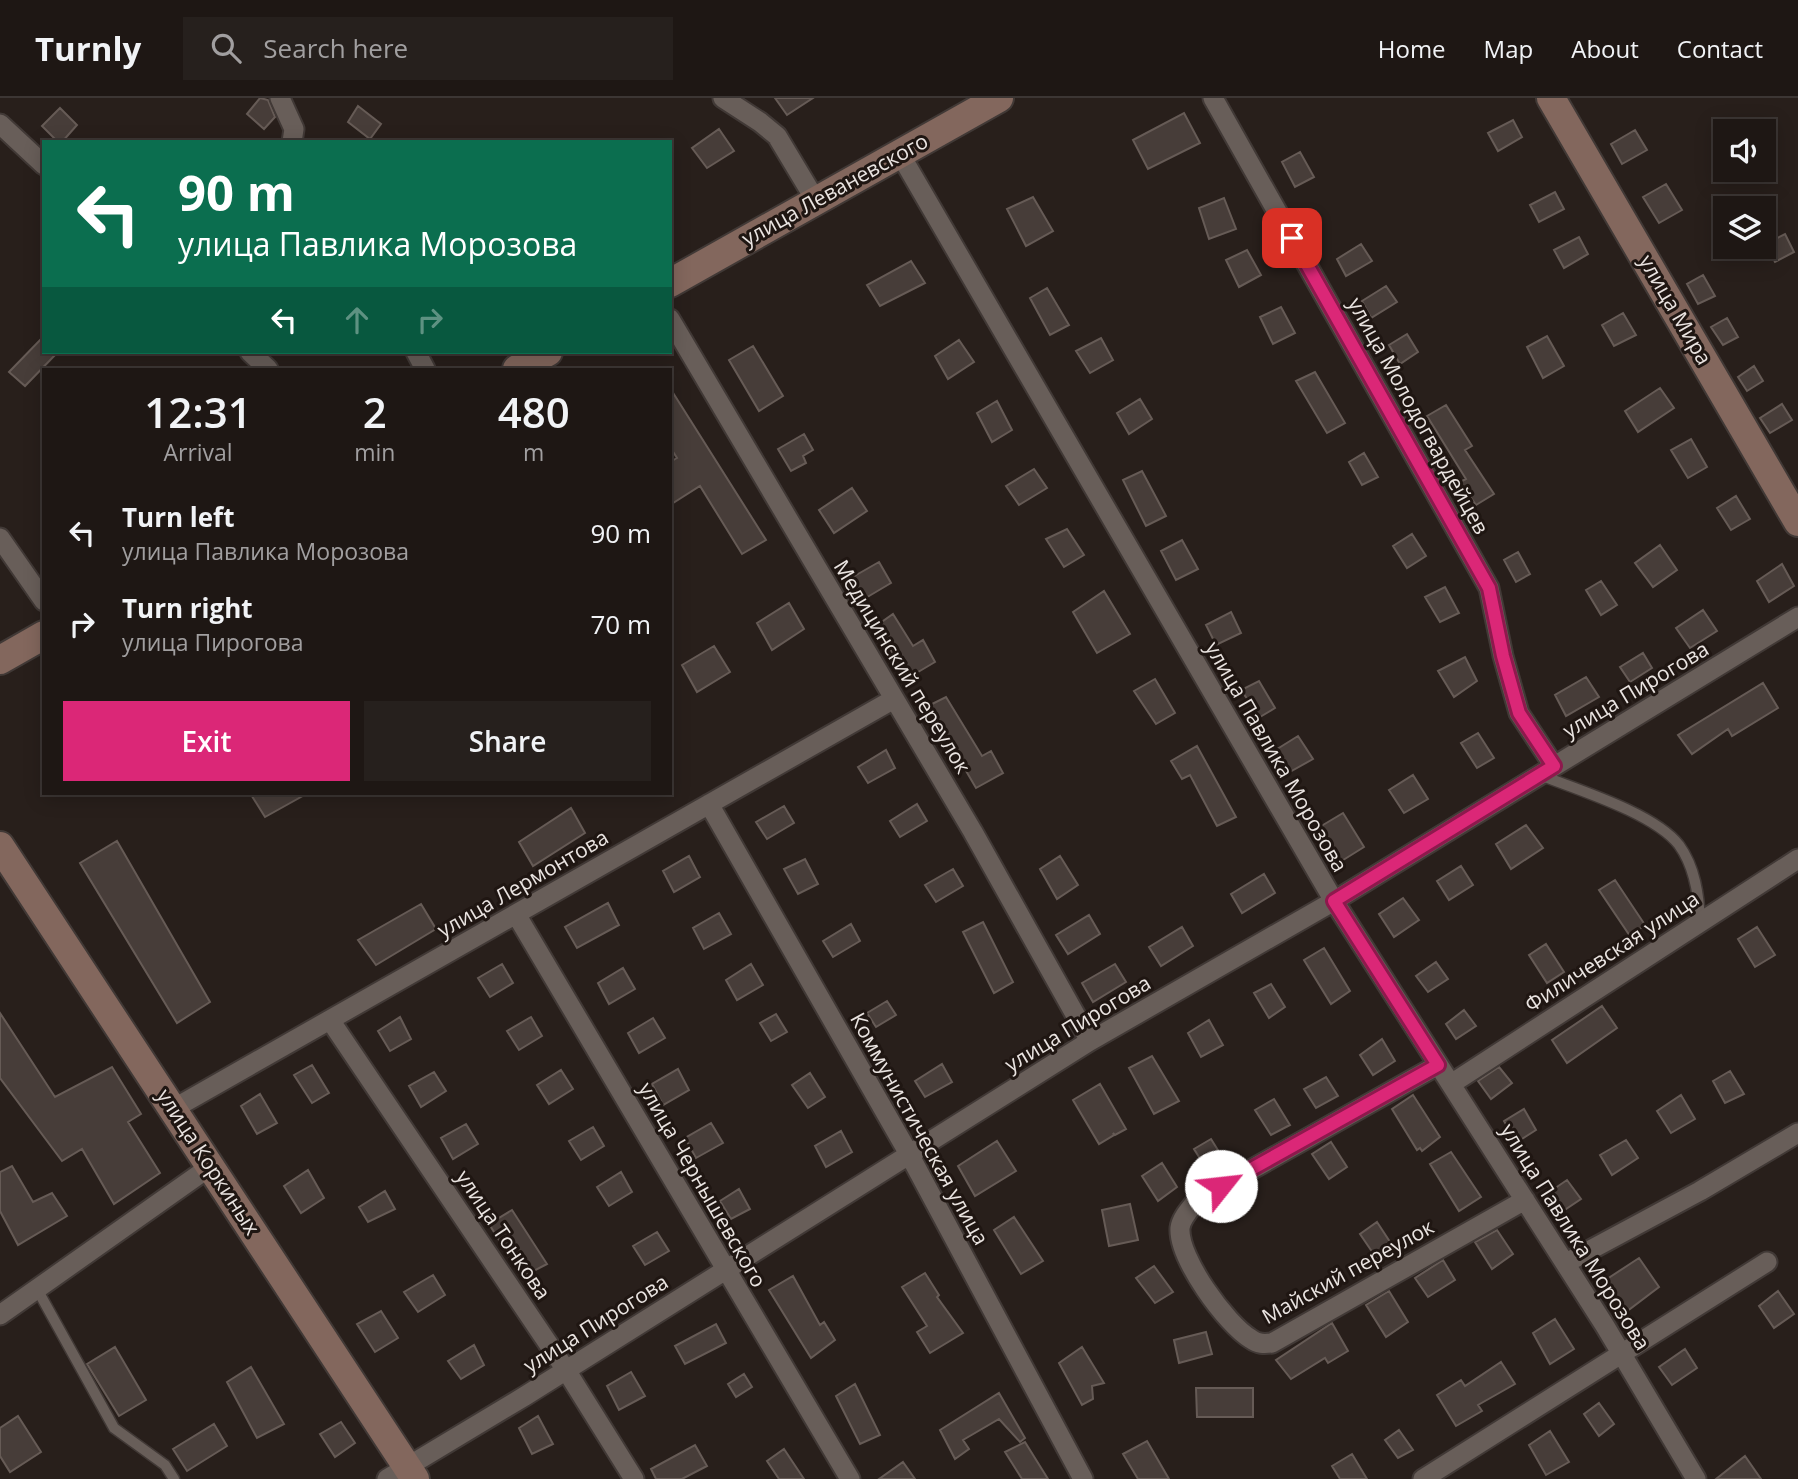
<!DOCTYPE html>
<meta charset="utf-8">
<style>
:root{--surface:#1e1714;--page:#26201d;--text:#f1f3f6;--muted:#a19fa0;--line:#3c3634;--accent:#db2777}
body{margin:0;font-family:"Open Sans",sans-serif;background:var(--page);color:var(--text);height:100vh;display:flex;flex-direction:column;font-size:26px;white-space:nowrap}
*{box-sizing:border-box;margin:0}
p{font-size:23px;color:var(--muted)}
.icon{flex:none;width:38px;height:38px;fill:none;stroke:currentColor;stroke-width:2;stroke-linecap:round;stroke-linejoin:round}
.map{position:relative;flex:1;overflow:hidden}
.sheet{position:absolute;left:42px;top:270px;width:630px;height:427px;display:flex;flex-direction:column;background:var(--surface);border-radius:0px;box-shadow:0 4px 18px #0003,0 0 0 2px var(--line)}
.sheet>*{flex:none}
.banner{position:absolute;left:42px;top:42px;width:630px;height:214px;border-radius:0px;box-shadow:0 4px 18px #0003,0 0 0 2px var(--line);background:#0b6e4f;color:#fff;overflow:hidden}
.fabs{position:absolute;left:1713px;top:21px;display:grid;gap:14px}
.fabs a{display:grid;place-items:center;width:63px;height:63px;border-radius:0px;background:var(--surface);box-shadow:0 4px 18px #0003,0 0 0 2px var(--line);font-size:35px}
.pin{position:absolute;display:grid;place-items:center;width:60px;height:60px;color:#fff;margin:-30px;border-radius:14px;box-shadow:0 4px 10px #0006}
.me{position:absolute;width:77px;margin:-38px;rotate:61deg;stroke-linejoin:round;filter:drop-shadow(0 0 5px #0008)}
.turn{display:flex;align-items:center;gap:24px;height:147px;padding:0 21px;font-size:32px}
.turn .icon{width:91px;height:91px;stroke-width:2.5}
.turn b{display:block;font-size:49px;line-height:60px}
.lanes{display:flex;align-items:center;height:66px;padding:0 21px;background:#0003;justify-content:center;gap:35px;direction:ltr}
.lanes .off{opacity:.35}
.eta{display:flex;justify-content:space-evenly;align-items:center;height:119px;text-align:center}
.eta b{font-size:42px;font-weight:600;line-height:49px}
.primary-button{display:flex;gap:14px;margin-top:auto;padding:14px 21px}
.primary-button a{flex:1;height:80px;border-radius:0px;background:var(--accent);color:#fff;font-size:28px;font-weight:600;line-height:80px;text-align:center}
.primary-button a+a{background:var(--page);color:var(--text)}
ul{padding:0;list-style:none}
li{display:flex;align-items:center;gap:21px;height:91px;padding:0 21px}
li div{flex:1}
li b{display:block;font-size:26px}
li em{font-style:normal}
header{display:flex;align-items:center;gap:42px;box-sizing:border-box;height:98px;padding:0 35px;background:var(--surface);border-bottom:2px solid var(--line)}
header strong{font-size:33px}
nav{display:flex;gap:38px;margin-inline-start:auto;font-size:24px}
.search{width:490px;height:63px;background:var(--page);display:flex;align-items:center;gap:18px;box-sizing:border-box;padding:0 24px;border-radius:0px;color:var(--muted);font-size:26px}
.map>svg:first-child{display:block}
.building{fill:#473d39;stroke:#665b56;stroke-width:2}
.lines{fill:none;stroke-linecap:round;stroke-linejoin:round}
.lane-casing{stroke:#413936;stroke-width:13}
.street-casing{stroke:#413936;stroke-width:23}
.secondary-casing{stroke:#413936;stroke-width:32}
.lane{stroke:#685e59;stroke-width:10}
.street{stroke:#685e59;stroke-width:19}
.secondary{stroke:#83675d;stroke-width:28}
.route-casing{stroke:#8e194d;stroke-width:18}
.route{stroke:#db2777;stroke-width:12}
.labels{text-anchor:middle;stroke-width:6;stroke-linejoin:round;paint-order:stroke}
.street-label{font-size:21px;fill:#eae4e1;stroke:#1f1612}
</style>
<header>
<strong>Turnly</strong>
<div class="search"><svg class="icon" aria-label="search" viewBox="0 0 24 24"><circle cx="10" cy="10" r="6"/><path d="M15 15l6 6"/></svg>Search here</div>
<nav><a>Home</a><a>Map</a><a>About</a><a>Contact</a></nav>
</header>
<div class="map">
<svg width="1798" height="1381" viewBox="0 0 1798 1381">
<rect width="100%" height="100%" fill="#281f1b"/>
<path class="building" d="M260 0 268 2 275 19 264 31 247 16Z
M775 0H813L787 17Z
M358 8 381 26 370 41 348 24Z
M60 10 77 27 62 44H58L42 28Z
M1184 15 1200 45 1148 71 1133 42Z
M1513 22 1522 39 1498 53 1488 35Z
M719 31 734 53 707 70 692 50Z
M1635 32 1647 52 1622 66 1611 46Z
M1300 54 1314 79 1295 89 1282 64Z
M1666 86 1682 112 1659 125 1643 99Z
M1555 94 1564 111 1539 124 1530 107Z
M1033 99 1053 133 1026 148 1007 111Z
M1224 100 1236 131 1209 141 1199 110Z
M1785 136 1794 154 1775 164 1766 146Z
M1579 139 1588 156 1564 170 1554 152Z
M1361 146 1372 163 1346 178 1337 161Z
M1247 152 1261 177 1239 189 1226 162Z
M911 163 925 185 880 208 867 187Z
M1703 177 1715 198 1698 206 1687 186Z
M1386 188 1397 204 1371 220 1362 203Z
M1047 190 1069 227 1050 237 1030 200Z
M1281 209 1295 235 1273 246 1260 219Z
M1623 215 1636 237 1614 248 1602 227Z
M1727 220 1738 239 1723 247 1711 229Z
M1407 236 1418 254 1400 266 1389 247Z
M44 238V254H58L25 288 9 274Z
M1547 238 1564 268 1543 280 1527 249Z
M1101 240 1113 262 1090 275 1076 253Z
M959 242 974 264 948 281 935 258Z
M753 248 783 298 759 313 729 262Z
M1754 268 1763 283 1747 293 1738 279Z
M1315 274 1345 325 1327 335 1296 283Z
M670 290 766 442 742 456 700 388 670 407V364L677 360 670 349Z
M1660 290 1674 310 1638 334 1625 313Z
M1140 301 1152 321 1129 336 1117 315Z
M997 303 1012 332 992 344 977 315Z
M1782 306 1792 322 1770 335 1760 320Z
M1446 307 1472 348 1465 352 1494 396 1476 407 1460 384 1466 381 1427 318Z
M804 336 813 352 803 358 806 365 791 373 778 351Z
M1691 341 1707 369 1688 380 1671 352Z
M1364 355 1378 379 1362 387 1349 364Z
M1034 371 1047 390 1019 407 1006 388Z
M1142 373 1166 418 1146 428 1123 382Z
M852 390 867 413 834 435 819 412Z
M1736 398 1750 421 1731 432 1717 410Z
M1067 431 1084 457 1064 469 1046 441Z
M1412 436 1426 458 1407 470 1393 448Z
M1182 442 1198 471 1176 482 1161 453Z
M1660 447 1677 472 1653 489 1635 465Z
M1518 454 1530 476 1516 484 1504 462Z
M879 464 891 485 864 501 851 480Z
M1782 466 1794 488 1769 504 1757 483Z
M1601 483 1617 507 1601 517 1586 492Z
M1445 489 1459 515 1440 524 1425 499Z
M1104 493 1130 536 1097 555 1073 514Z
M789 505 804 531 772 552 757 525Z
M1703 512 1717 533 1690 550 1676 530Z
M1231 514 1241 535 1216 547 1206 527Z
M893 516 913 548 923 542 935 564 908 580 876 528Z
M714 548 730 574 697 594 682 567Z
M1643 555 1652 570 1630 584 1620 569Z
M1465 559 1477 583 1454 599 1438 573Z
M1586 579 1599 599 1566 618 1555 597Z
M1155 581 1175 615 1156 626 1134 593Z
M1259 583 1275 610 1260 619 1241 592Z
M1763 585 1778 610 1732 638 1728 631 1692 656 1678 637Z
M946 599 982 658 991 653 1003 675 976 690 928 608Z
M1478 635 1494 660 1477 670 1461 645Z
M1298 638 1313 661 1288 675 1274 653Z
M1197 648 1236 719 1217 728 1190 677 1182 681 1171 663Z
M886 652 895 670 868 685 858 669Z
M1413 677 1428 701 1404 715 1389 692Z
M250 695H308L265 719Z
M917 706 927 723 900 739 890 723Z
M784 708 794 725 767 741 756 724Z
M571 710 585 735 533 768 519 744Z
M1343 715 1364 749 1340 764 1318 730Z
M1526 727 1543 750 1511 771 1496 746Z
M117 743 210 904 177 925 80 765Z
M689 758 700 779 674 794 663 773Z
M1060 758 1078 787 1057 801 1040 771Z
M805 761 818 786 798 796 784 771Z
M1461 768 1473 787 1449 802 1437 783Z
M953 771 963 788 936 804 925 787Z
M1264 776 1275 795 1242 815 1231 796Z
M1615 782 1645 827 1630 838 1599 792Z
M1403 800 1419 822 1394 839 1379 816Z
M608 805 619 827 577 850 565 829Z
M421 806 436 831 376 867 358 842Z
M719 815 731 836 704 851 693 830Z
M1089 817 1100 836 1068 856 1056 837Z
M983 824 1013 884 994 895 963 834Z
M851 826 860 843 833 859 823 843Z
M1182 829 1193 848 1161 868 1149 849Z
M1757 829 1775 857 1755 869 1738 841Z
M1546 846 1564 874 1547 885 1529 857Z
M1324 850 1350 893 1331 906 1304 862Z
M1436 864 1448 881 1428 894 1416 878Z
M502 866 513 885 490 899 478 880Z
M751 866 763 887 737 902 726 882Z
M1115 866 1126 884 1093 904 1082 885Z
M623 870 635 891 609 906 598 885Z
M1271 886 1285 909 1269 920 1254 895Z
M887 903 896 917 876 929 867 915Z
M1602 908 1617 930 1567 965 1552 942Z
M1464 912 1476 928 1456 941 1446 926Z
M0 915 55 999 112 969 141 1016 128 1024 160 1075 114 1106 82 1051 62 1063 0 980Z
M776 916 787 934 771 943 760 925Z
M400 919 411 941 390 953 378 933Z
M531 919 542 938 519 952 507 933Z
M653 920 665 940 639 955 628 935Z
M1209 922 1223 947 1201 959 1188 935Z
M1382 941 1395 963 1373 977 1360 957Z
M1152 958 1179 1003 1154 1016 1129 970Z
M942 966 952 984 925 999 915 983Z
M312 967 329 995 312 1005 294 977Z
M1499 969 1512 985 1491 1001 1478 983Z
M678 971 689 992 663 1007 652 986Z
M561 972 573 991 549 1006 537 987Z
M1730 973 1744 996 1725 1005 1713 983Z
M434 974 446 993 421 1009 409 988Z
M810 975 825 999 808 1010 792 987Z
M1326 979 1338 998 1316 1010 1304 991Z
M1100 986 1126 1031 1115 1037 1113 1035 1114 1037 1099 1046 1073 1002Z
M260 996 277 1025 257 1036 241 1008Z
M1413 997 1440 1039 1422 1053 1420 1050 1417 1052 1392 1011Z
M1681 997 1695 1021 1671 1035 1657 1013Z
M1274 1001 1290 1027 1271 1037 1255 1012Z
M1524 1011 1536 1032 1517 1044 1504 1023Z
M711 1025 723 1045 696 1060 685 1040Z
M466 1026 478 1046 453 1061 441 1040Z
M593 1029 604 1048 581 1062 569 1043Z
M841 1033 852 1054 826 1069 815 1048Z
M1211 1041 1226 1065 1209 1075 1194 1051Z
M1626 1042 1638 1060 1612 1077 1600 1057Z
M997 1043 1016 1073 975 1098 958 1068Z
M1331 1044 1347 1069 1329 1081 1312 1056Z
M1451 1054 1481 1099 1459 1113 1430 1066Z
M1162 1065 1177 1089 1158 1103 1142 1078Z
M12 1068 33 1104 52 1095 67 1118 18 1147 0 1113V1074Z
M308 1072 324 1100 301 1115 284 1088Z
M621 1074 632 1094 609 1108 597 1089Z
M1567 1082 1581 1101 1560 1115 1548 1095Z
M739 1091 750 1111 731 1121 720 1103Z
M385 1093 395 1111 368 1124 359 1109Z
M1130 1106 1138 1142 1109 1148 1102 1112Z
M512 1112 547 1166 522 1179 489 1126Z
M1014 1119 1043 1163 1021 1176 994 1132Z
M1377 1124 1394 1150 1377 1161 1360 1136Z
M1497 1132 1513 1156 1492 1171 1475 1144Z
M657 1134 669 1153 645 1167 633 1148Z
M1639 1160 1659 1189 1626 1214 1604 1183Z
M1443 1162 1455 1182 1428 1199 1415 1180Z
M1154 1168 1173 1194 1155 1205 1136 1180Z
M925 1175 939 1197 937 1199 963 1235 930 1255 917 1234 927 1228 902 1189Z
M433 1177 445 1197 418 1214 404 1194Z
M793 1178 820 1227 824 1224 835 1242 811 1260 769 1192Z
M1389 1193 1408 1224 1386 1239 1366 1207Z
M1778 1193 1794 1216 1774 1230 1759 1208Z
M381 1213 398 1240 375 1254 357 1226Z
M1555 1221 1574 1251 1550 1266 1533 1235Z
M1332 1225 1348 1253 1328 1265 1325 1260 1291 1281 1276 1262Z
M716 1226 726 1245 685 1266 675 1248Z
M1206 1234 1212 1256 1179 1265 1174 1242Z
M474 1247 484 1267 461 1281 448 1263Z
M115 1249 146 1302 119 1318 87 1266Z
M1082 1249 1104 1285 1092 1288 1093 1301 1082 1307 1059 1265Z
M1685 1251 1697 1270 1672 1287 1659 1269Z
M1501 1264 1515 1286 1478 1307 1482 1313 1456 1328 1437 1297 1461 1282 1465 1288Z
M251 1269 284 1326 257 1340 227 1284Z
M631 1274 645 1298 619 1312 607 1288Z
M744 1276 752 1289 736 1299 728 1286Z
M855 1286 880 1337 860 1346 836 1298Z
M1196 1290H1253V1319H1197Z
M999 1295 1025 1340 1020 1344 999 1321 963 1342 969 1351 955 1361 940 1332Z
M1599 1305 1614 1326 1599 1338 1584 1316Z
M18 1318 41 1354 10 1374 0 1358V1330Z
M538 1318 553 1346 532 1356 519 1330Z
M341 1324 355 1345 335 1359 320 1336Z
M214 1326 227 1348 187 1373 173 1351Z
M1399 1332 1413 1352 1398 1360 1385 1342Z
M1550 1333 1569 1364 1546 1377 1529 1347Z
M1147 1343 1169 1381H1138L1123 1356Z
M1025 1344 1048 1381H1022L1005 1354Z
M695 1347 707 1368 682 1381H656L651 1371Z
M784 1351 804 1381H779L767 1363Z
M1352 1356 1367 1381H1340L1332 1368Z
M1745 1358 1761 1381H1716Z
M903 1364 915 1381H879Z"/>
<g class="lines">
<defs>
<path id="lane" d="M1540 677C1578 692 1654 715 1679 747 1695 769 1699 797 1700 824
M37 1191 114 1330 165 1367 174 1381"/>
<path id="street" d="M280 0 294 31 292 44
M723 0 760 24 777 38 816 103
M1213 0 1489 490 1503 558 1519 615 1554 668
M0 26 44 67
M900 56 1334 803 1605 1228 1696 1381
M670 221 973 734 1090 943
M250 254 268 271
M416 254 425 271
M0 440 44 503
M709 706 909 1056 1083 1381
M516 816 850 1381
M330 922 566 1272 634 1381
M1438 967 1197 1102C1191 1110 1181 1120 1180 1130 1178 1160 1226 1226 1251 1241 1258 1246 1264 1246 1272 1245L1525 1102
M1451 986 1798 761
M173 1011 894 601
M1566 1165 1700 1093 1798 1035
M0 1217 211 1068
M387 1381 525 1298 1090 943 1334 803 1798 519
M1423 1381 1767 1164"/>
<path id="secondary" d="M1551 0 1798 424
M670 185 999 0
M517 271 548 254
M0 562 44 537
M0 748 415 1381"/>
</defs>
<use href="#lane" class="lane-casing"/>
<use href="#street" class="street-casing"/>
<use href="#secondary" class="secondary-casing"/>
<use href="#lane" class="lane"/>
<use href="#street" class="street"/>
<use href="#secondary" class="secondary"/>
</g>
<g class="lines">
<defs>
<path id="route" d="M1221 1088 1438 967 1334 803 1554 668 1519 615 1503 558 1489 490 1292 140"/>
</defs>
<use href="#route" class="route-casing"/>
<use href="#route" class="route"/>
</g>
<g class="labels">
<g class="street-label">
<text transform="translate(835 92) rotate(-29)" y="7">улица Леваневского</text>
<text transform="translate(1675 212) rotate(60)" y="7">улица Мира</text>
<text transform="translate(1418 318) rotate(61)" y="7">улица Молодогвардейцев</text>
<text transform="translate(902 569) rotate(59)" y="7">Медицинский переулок</text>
<text transform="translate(1636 592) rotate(-31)" y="7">улица Пирогова</text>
<text transform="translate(1276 659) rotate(60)" y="7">улица Павлика Морозова</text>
<text transform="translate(523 786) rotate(-30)" y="7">улица Лермонтова</text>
<text transform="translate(1612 854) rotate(-33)" y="7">Филичевская улица</text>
<text transform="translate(1078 926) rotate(-31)" y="7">улица Пирогова</text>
<text transform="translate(919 1031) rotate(61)" y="7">Коммунистическая улица</text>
<text transform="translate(208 1064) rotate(57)" y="7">улица Коркиных</text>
<text transform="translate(702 1087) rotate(60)" y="7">улица Чернышевского</text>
<text transform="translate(503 1137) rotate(56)" y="7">улица Тонкова</text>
<text transform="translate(1575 1139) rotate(58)" y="7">улица Павлика Морозова</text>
<text transform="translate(1348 1174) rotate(-29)" y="7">Майский переулок</text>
<text transform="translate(596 1226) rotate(-32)" y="7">улица Пирогова</text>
</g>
</g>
</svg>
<div class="fabs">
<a><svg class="icon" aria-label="sound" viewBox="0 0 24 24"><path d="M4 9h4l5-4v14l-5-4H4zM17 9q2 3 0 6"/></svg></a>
<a><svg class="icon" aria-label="layers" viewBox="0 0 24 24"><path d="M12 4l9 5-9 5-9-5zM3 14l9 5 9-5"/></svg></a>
</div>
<div class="pin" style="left:1292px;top:140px;background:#d93025"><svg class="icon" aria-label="arrive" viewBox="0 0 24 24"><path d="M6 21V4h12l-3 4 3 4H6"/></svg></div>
<svg class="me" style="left:1221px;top:1088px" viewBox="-20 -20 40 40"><circle r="19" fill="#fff"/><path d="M0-13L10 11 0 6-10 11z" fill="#db2777"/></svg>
<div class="banner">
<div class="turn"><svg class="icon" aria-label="left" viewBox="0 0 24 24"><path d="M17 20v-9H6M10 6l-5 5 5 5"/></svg><div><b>90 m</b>улица Павлика Морозова</div></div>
<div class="lanes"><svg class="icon" aria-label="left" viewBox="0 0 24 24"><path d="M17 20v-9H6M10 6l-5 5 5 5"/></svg><svg class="icon off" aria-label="ahead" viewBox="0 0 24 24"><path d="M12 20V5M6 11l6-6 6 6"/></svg><svg class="icon off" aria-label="right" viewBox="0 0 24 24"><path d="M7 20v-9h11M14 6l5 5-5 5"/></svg></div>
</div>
<section class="sheet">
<div class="eta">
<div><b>12:31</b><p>Arrival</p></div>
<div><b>2</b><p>min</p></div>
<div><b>480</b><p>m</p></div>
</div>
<ul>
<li><svg class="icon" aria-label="left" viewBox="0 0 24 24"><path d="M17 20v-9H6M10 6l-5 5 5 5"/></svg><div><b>Turn left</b><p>улица Павлика Морозова</p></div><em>90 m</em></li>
<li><svg class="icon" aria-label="right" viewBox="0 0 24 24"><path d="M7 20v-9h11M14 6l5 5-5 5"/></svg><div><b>Turn right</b><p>улица Пирогова</p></div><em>70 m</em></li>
</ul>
<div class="primary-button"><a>Exit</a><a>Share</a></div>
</section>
</div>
